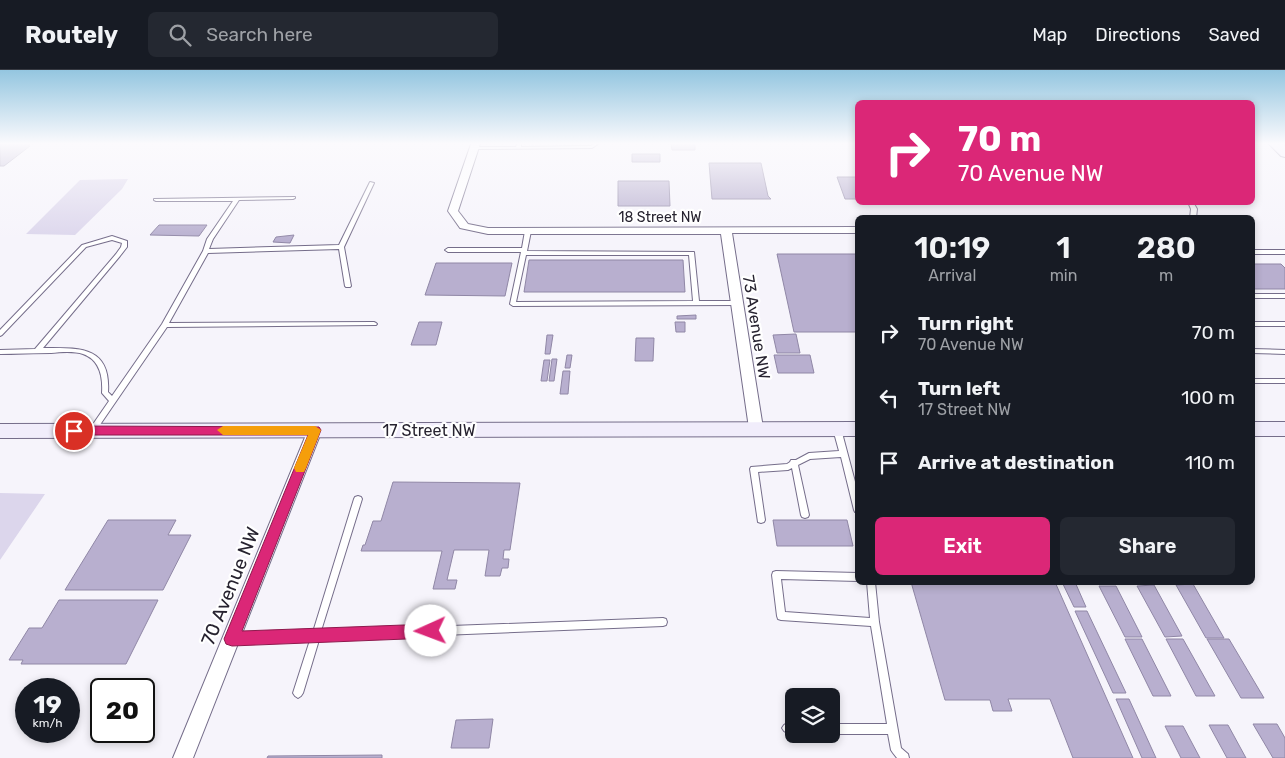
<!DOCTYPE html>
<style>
:root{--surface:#171b24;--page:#242831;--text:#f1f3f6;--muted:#9ea1a6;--line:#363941;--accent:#db2777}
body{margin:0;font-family:Rubik,sans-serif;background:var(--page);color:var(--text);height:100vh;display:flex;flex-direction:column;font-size:19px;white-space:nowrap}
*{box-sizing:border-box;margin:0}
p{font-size:16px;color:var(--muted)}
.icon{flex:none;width:28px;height:28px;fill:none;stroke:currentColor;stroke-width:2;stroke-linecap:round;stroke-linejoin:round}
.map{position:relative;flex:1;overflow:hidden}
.panel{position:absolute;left:855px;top:145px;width:400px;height:370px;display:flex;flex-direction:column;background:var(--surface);border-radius:8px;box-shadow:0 2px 8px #0003}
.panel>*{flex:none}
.hud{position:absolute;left:855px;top:30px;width:400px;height:105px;border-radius:8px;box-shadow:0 2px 8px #0003;background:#db2777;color:#fff;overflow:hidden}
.buttons{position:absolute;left:785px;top:618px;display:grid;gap:10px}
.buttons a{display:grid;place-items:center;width:55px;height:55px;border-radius:8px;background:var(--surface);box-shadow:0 2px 8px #0003;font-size:25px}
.speed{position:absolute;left:15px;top:608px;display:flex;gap:10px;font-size:25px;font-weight:700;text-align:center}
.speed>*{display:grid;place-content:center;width:65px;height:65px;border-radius:50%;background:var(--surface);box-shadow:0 2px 8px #0003;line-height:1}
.speed small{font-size:12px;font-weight:400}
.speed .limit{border:2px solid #111;border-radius:8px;background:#fff;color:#111}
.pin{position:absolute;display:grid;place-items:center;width:42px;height:42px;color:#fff;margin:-21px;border:2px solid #fff;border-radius:50%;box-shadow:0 1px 5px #0007}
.me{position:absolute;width:55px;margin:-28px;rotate:268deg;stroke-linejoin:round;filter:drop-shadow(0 0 4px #0008)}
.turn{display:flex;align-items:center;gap:18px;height:105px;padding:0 20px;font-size:22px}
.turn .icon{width:65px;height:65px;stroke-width:2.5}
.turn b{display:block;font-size:35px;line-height:42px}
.eta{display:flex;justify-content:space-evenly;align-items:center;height:85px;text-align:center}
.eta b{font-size:30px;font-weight:600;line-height:35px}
.cta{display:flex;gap:10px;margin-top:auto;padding:10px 20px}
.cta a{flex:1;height:58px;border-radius:8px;background:var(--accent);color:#fff;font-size:20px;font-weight:600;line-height:58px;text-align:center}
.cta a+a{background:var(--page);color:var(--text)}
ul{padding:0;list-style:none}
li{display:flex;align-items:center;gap:15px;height:65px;padding:0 20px}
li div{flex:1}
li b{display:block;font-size:19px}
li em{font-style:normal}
header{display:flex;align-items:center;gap:30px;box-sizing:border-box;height:70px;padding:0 25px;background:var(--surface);border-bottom:1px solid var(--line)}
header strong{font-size:24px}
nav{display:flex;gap:28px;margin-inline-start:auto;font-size:18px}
.search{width:350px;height:45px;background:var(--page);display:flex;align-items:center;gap:12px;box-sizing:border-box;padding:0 18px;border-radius:8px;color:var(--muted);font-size:19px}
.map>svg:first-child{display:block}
.green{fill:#dcd6ec}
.building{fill:#b8afcf;stroke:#9087a6}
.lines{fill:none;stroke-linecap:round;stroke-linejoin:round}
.lane-casing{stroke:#756d8a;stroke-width:2}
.street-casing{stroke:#756d8a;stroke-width:2}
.secondary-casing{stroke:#756d8a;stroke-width:2}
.lane{fill:#fff;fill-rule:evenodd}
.street{fill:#fff;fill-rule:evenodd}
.secondary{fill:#f1edfb;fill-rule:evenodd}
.route{fill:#db2777;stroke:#8e194d}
.slow{fill:#f59e0b}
.labels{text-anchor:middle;stroke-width:4.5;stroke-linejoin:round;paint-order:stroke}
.far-street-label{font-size:14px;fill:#272330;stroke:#fff}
.street-label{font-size:16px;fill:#272330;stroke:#fff}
.near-street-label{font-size:19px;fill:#272330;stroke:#fff}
</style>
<header>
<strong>Routely</strong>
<div class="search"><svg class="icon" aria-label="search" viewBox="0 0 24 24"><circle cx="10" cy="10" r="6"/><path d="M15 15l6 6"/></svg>Search here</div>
<nav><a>Map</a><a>Directions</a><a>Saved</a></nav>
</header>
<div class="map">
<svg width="1285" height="688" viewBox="0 0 1285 688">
<rect width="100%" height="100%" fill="#f6f4fb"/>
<path class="green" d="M128 109 122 119 75 165 26 164 80 110Z
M0 423 45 424 0 490Z"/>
<path class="building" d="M0 74H30L28 76H30L4 96H0Z
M671 74H695V80H672Z
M632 84H660V92H632Z
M709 93H761L768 126 771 129H712Z
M837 107H858V129H845Z
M618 111H669L670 136H618Z
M159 155H207L199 166 150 165Z
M294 165 290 173 273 172 276 167Z
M777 184H858V262H794Z
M529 190H683L685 222H524Z
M436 193H512L505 226 425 225Z
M1252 194H1281L1285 198V219H1252Z
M696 245V249H677V246Z
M419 252H442L436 275H411Z
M675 252H685V262H676Z
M796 264 800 283H777L773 265Z
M547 265H553L550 284H545Z
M636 268H654L653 291H635Z
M567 285H572L570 298H565Z
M774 285H810L814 303H778Z
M552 289H557L554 311H549Z
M544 290H550L547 311H541Z
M563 301H570L568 324H560Z
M393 412 520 413 510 480H504L503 489H509L508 498H502L500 506H485L489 480H454L447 510H457L455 519H433L442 481H361L363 475H365L373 451H381Z
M108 450H176L168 465H191L163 520H65Z
M773 450H847L853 476H777Z
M911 512H1055L1133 688H1073L1050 629H1008L1012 641H993L990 630H945Z
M1062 512H1075L1086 537H1074Z
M1193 514 1224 568H1206L1176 515Z
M1154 515 1182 566 1165 567 1137 516Z
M1099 516H1116L1142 567H1125Z
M59 530H158L126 594H21L23 590H9L29 558H42Z
M1075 541H1087L1126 623H1113Z
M1125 569H1142L1171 626H1153Z
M1166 569H1183L1215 626H1196Z
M1207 569H1229L1264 628H1241Z
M1116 629H1129L1156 688H1142Z
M493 649 489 678H451L456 650Z
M1253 654H1277L1285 668V688H1273Z
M1209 655H1228L1246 688H1227Z
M1165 656H1183L1200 688H1181Z
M382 685V688H267L268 686Z"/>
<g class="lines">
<defs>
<path id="lane" d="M517 74H521V77L591 76 593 74H598L592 78 475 79 473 78 475 77H516Z
M370 112 374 113 344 177 351 216 350 217H346L345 216 339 179 208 183 169 253 374 252 376 253 377 254 376 255 167 257 95 362H91L89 360 109 331 102 323C103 307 100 290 83 284 74 281 61 282 51 283 34 283 17 284 0 284V280L35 279 116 184 121 177 122 173 112 170 86 177 2 265 0 266V260L82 175 112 166 127 171V177L120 186 43 278C78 278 111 275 108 322L112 326 162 254 203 181 207 169 233 131H156L154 130V129L295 127V128L293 129 239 130 213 169 209 179 339 175Z
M1188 132H1193L1197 139 1196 148H1190L1191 139Z
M528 159 531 161 527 181 694 182 699 231H737L740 233 737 235 513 236 510 234 521 182H448L445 180 448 178H522L525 161ZM526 185H689L693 231 516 232Z
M1252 180H1285V184H1252Z
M1252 224H1285V228H1252Z
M1252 252H1285V256H1252Z
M1252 279 1285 280V284L1252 283Z
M1252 309H1285V313H1252Z
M837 356 839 357 841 359 858 423V443L855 442 854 440 841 387 810 389 798 395 809 445 808 447 805 448 802 447 801 445 792 398 788 400 758 402 765 450 764 452 761 453 758 452 750 399 751 397 787 394 790 392 791 390H796L809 383 839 381 833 359 835 357Z
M358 426 361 427 362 429 321 561 663 548 666 549 667 552 666 555 663 556 319 570 303 623 301 626 298 628 295 626 293 623 310 570 232 573 229 572 228 569 229 566 232 565 313 562 354 429 355 427Z
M776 501 858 503V511L781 509 785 542 870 548 867 512H875L879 552 901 678 908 684 909 688H897L893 683 891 680 888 664H831V654H887L871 556 781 550 778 549 777 546 772 505 773 502Z
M787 653H794V663H787L784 661 782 658 784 655Z"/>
<path id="street" d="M471 74H480L458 141 468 154 488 158 858 157V163H732L763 358 761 362 756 363 751 362 749 358 721 164H488L460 158 448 141Z
M315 355 320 356 322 360 193 688H173L308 360 310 356Z"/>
<path id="secondary" d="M1269 74H1283L1285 76V87L1281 86Z
M858 352V366L0 368V354Z
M1252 352H1285V366H1252Z"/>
</defs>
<use href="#lane" class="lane-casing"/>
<use href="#street" class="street-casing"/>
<use href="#secondary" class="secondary-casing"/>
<use href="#lane" class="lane"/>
<use href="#street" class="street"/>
<use href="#secondary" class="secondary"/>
</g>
<linearGradient id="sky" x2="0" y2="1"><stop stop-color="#94c6e0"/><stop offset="0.43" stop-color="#fbfafd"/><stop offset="1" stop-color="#fbfafd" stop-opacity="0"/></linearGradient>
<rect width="1285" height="171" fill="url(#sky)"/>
<path class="route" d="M74 356 319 357 321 360 242 561 431 554 436 556 439 561 436 566 431 568 232 576 226 574 224 569 308 365H74L68 361Z"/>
<path class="slow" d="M223 356H315L321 360 306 398 304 402H296L294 398 308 365H223L217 360Z"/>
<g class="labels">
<g class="far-street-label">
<text x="660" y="152">18 Street NW</text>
</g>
<g class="street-label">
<text transform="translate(757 257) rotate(81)" y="6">73 Avenue NW</text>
<text x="429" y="366">17 Street NW</text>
</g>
<g class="near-street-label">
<text transform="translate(230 516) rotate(-68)" y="7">70 Avenue NW</text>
</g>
</g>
</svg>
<div class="buttons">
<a><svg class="icon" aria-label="layers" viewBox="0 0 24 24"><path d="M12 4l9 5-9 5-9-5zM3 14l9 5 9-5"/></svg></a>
</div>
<div class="speed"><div>19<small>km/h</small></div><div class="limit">20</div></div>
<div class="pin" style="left:74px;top:361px;background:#d93025"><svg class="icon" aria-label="arrive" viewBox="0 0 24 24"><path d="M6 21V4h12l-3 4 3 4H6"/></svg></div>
<svg class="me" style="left:431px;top:561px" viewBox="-20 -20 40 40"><circle r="19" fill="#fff"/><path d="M0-13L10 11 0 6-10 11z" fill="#db2777"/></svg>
<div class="hud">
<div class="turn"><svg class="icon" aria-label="right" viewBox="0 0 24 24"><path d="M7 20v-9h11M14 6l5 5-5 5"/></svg><div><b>70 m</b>70 Avenue NW</div></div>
</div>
<section class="panel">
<div class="eta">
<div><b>10:19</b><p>Arrival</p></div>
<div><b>1</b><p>min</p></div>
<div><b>280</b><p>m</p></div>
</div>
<ul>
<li><svg class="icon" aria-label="right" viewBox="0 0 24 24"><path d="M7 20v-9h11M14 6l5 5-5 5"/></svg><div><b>Turn right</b><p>70 Avenue NW</p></div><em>70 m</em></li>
<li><svg class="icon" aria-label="left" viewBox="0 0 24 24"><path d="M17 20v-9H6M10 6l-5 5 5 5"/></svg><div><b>Turn left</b><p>17 Street NW</p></div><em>100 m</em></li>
<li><svg class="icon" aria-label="arrive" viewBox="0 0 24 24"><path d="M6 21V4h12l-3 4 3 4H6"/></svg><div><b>Arrive at destination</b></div><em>110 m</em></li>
</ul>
<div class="cta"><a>Exit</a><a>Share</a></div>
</section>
</div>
